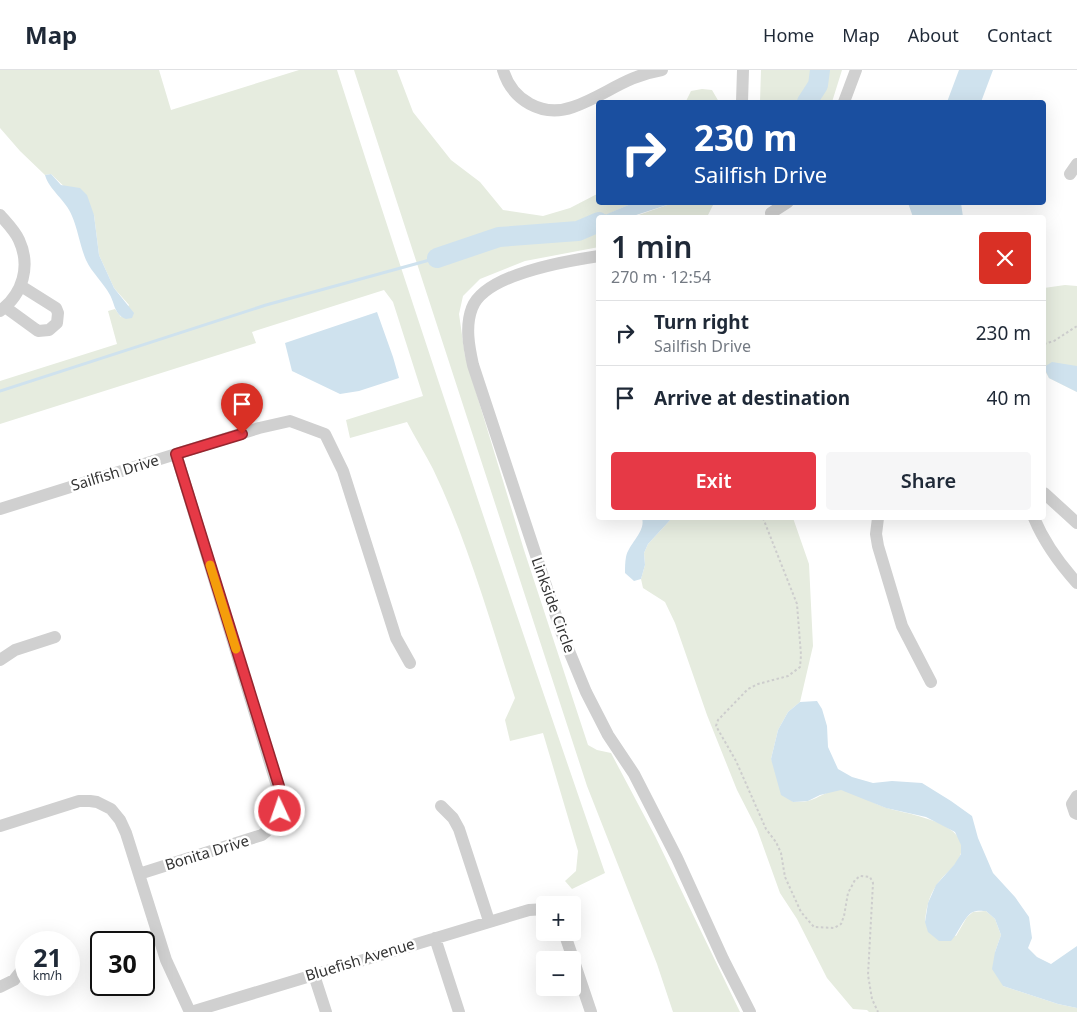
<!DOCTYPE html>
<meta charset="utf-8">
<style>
:root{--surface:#fff;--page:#f6f6f7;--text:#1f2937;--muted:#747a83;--line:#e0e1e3;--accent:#e63946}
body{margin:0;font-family:"Noto Sans",sans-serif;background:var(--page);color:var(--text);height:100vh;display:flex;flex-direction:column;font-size:19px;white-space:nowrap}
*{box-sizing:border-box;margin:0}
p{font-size:16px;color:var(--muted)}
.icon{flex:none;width:28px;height:28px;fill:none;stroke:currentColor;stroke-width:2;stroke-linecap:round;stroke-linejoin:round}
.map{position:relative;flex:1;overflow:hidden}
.side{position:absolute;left:596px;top:145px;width:450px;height:305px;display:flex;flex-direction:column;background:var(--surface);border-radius:5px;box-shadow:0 5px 20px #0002}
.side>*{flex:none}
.banner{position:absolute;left:596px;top:30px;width:450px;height:105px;border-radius:5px;box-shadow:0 5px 20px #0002;background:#1a4fa0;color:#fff;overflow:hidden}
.tools{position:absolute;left:536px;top:826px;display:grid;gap:10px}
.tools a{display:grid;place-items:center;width:45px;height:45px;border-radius:5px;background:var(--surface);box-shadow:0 5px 20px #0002;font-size:25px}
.speed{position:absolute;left:15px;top:861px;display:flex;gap:10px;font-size:25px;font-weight:700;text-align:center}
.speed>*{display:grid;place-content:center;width:65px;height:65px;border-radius:50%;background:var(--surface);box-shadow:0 5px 20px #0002;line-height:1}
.speed small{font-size:12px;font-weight:400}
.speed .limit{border:2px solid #111;border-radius:8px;background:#fff;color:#111}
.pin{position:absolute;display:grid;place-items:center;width:42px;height:42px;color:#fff;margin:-51px -21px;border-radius:50% 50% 50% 0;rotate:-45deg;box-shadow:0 0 5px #0007}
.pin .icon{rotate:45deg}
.me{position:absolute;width:55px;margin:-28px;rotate:357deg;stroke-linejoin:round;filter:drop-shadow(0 0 4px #0008)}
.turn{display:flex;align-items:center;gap:18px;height:105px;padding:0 15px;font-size:22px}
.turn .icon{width:65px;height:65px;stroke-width:2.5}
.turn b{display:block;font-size:35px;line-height:42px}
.round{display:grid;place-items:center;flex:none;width:52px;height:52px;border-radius:5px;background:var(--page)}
.overview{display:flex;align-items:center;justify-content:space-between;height:85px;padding:0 15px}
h1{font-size:30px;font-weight:600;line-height:38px}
.action{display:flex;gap:10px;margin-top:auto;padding:10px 15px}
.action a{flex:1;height:58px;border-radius:5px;background:var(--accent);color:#fff;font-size:20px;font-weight:600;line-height:58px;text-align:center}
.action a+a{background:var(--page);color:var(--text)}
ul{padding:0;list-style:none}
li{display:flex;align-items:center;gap:15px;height:65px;padding:0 15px;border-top:1px solid var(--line)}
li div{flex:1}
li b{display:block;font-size:19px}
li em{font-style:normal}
header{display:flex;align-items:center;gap:30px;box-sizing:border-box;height:70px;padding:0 25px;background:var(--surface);border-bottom:1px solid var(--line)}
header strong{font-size:24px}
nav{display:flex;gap:28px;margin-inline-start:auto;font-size:18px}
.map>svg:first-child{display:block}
.green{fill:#e6ecdf}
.water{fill:#cfe2ee}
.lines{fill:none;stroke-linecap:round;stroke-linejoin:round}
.stream{stroke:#cfe2ee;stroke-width:3}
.river{stroke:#cfe2ee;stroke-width:20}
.path{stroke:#cdcdcd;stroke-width:2;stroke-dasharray:2.5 2.5;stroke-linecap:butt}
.street{stroke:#d0d0d0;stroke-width:12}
.route-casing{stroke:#96252e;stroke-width:12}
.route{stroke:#e63946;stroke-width:9}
.slow{stroke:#f59e0b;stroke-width:9}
.labels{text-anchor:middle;stroke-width:5;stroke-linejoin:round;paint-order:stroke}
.street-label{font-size:15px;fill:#333;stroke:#fff}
</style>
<header>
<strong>Map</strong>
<nav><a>Home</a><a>Map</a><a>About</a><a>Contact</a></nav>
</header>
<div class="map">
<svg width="1077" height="942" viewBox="0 0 1077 942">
<rect width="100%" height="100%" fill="#fff"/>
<path class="green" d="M0 0H159L171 40 299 0H337C423 269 513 536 605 803L572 819 565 811 576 801 578 781 543 663 510 671 505 650 515 628C490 551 468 472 433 399 425 383 415 368 407 352L350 368 346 350 423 326 393 232 384 220 252 262 256 273 0 354V311L117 274 108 241 115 239 121 247 129 235 114 218 99 185 94 145 51 104 45 105 20 81 0 58Z
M354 0H397L413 42 451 90 480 112 503 140 543 146 570 138 599 123V132L633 133 581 156 586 163 599 159V177L525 191 480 209 463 226 459 244 465 286 524 480 588 675 597 680 611 683 655 766 740 942H673L657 894 587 716Z
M761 0H842L832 32H760Z
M702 19 712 20 719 32H686V31L691 21Z
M673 133H714L707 147 630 148Z
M1065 215 1077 216V322L1049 308 1044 299V218Z
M672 448H793L809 494 813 576 800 632 788 642 778 660 771 689 793 732C798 731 804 732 808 731 819 728 829 719 841 720 853 721 874 734 887 738 906 744 969 752 961 783 958 796 943 804 936 816 929 826 926 839 925 852L956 866 967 847 973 842 986 841 995 849 1001 865 995 882 1003 916 1058 934 1077 938V942H869L867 940 853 939 827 908 797 849 780 823 757 759 737 720 707 645 675 553 665 532 643 518 641 509 645 495 644 483 648 474Z"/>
<path class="water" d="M959 0H993L981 32H947Z
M51 104 61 115 80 118 87 125 94 145 99 185 114 218 134 243 132 248 126 249C114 244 115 234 110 225 103 212 92 203 86 190 80 176 78 160 72 146 66 130 49 120 45 105Z
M633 133V132L673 133 630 147H600Z
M908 133H961L963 147H913Z
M377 242 393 287 399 308 359 321 340 324 292 301 285 273Z
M1052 292 1077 296V322L1049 308 1044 297Z
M642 448H672L648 474 644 483 645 495 641 509 634 511 625 503C625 498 625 492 626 487 629 473 646 462 642 448Z
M817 631 822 639 827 656 828 677 838 699 852 707 873 713 892 711 922 713 951 731 972 746 978 768 993 803 1015 827 1029 847 1032 868 1028 878 1037 887 1051 894 1077 876V938L1058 934 1003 916 992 899 995 882 1001 865 995 849 986 841C983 841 977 840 973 842 965 845 958 864 951 871H939L928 862 925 852 928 833 936 815 954 795 961 784V775L955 762 926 747 886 738 841 720 820 725 808 731 793 732 781 725 771 689 778 660 788 642 800 632Z"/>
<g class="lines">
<path class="stream" d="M0 321 266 235 437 188"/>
<path class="river" d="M807 32 818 15 820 0
M437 188 499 167 578 161 599 152"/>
<path class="path" d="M1044 274 1054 271 1077 256
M763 448 797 534 801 585 800 597 788 606 758 614 748 619 718 650 716 656 736 691 766 759 776 772 781 783 785 807 801 842 814 857 834 858 841 854 844 846 848 823 855 810 860 806 870 807 873 813 868 905 872 929 878 942"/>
<path class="street" d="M503 0C512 30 542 48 573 37 605 26 625 6 662 0
M742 32 743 0
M844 32 856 0
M1070 104 1077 94
M771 143 788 132
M0 145C7 153 15 161 19 170 31 196 23 224 0 241
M599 186C566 191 485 204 472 238 465 256 469 277 473 295L562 564 586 622 608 665 634 704 677 788 723 889 750 942
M5 237 38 261 49 260 57 253 58 243 56 238 21 216
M1044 423 1077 453
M0 439 259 358 290 351 325 364 343 401 396 568 410 593
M878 448 876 464 878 476 902 556 931 612
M1034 448C1044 472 1059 493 1077 513
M0 590 15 580 55 567
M1077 726 1072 734 1075 743 1077 744
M441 736 453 748 459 759 489 851
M0 756 79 731H90L97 732 111 739 120 750 126 763 166 890 190 942
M139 804 262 765C275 755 280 745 281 729L176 384
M564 862 591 942
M435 868 459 942
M314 905 326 942
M0 917 14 910 22 900
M191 942 529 840 545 839"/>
</g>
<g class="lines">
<defs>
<path id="route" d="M242 364 176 384 279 716 281 729 280 741"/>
</defs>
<use href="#route" class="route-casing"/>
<use href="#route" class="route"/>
<path class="slow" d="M210 495 236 579"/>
</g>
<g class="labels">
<g class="street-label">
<text transform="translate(115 403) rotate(-17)" y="5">Sailfish Drive</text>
<text transform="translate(553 535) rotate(70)" y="5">Linkside Circle</text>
<text transform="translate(207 783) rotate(-17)" y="5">Bonita Drive</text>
<text transform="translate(360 890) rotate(-17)" y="5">Bluefish Avenue</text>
</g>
</g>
</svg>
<div class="tools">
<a>+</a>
<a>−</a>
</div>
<div class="speed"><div>21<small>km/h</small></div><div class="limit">30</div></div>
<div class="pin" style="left:242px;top:364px;background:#d93025"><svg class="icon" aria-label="arrive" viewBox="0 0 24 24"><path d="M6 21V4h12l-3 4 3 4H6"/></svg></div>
<svg class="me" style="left:280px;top:741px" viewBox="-20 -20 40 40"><circle r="17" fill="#e63946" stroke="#fff" stroke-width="3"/><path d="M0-11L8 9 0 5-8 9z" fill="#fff"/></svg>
<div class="banner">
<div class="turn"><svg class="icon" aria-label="right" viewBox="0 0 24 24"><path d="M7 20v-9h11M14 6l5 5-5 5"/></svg><div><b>230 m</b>Sailfish Drive</div></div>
</div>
<section class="side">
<div class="overview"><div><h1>1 min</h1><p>270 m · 12:54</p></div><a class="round" style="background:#d93025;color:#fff"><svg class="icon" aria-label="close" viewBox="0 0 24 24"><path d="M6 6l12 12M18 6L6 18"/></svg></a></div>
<ul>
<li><svg class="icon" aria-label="right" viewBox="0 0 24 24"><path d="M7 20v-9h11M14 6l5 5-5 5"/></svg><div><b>Turn right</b><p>Sailfish Drive</p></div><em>230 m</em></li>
<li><svg class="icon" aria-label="arrive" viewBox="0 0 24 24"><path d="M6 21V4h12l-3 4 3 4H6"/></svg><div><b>Arrive at destination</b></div><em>40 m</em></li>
</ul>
<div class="action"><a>Exit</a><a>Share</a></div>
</section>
</div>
